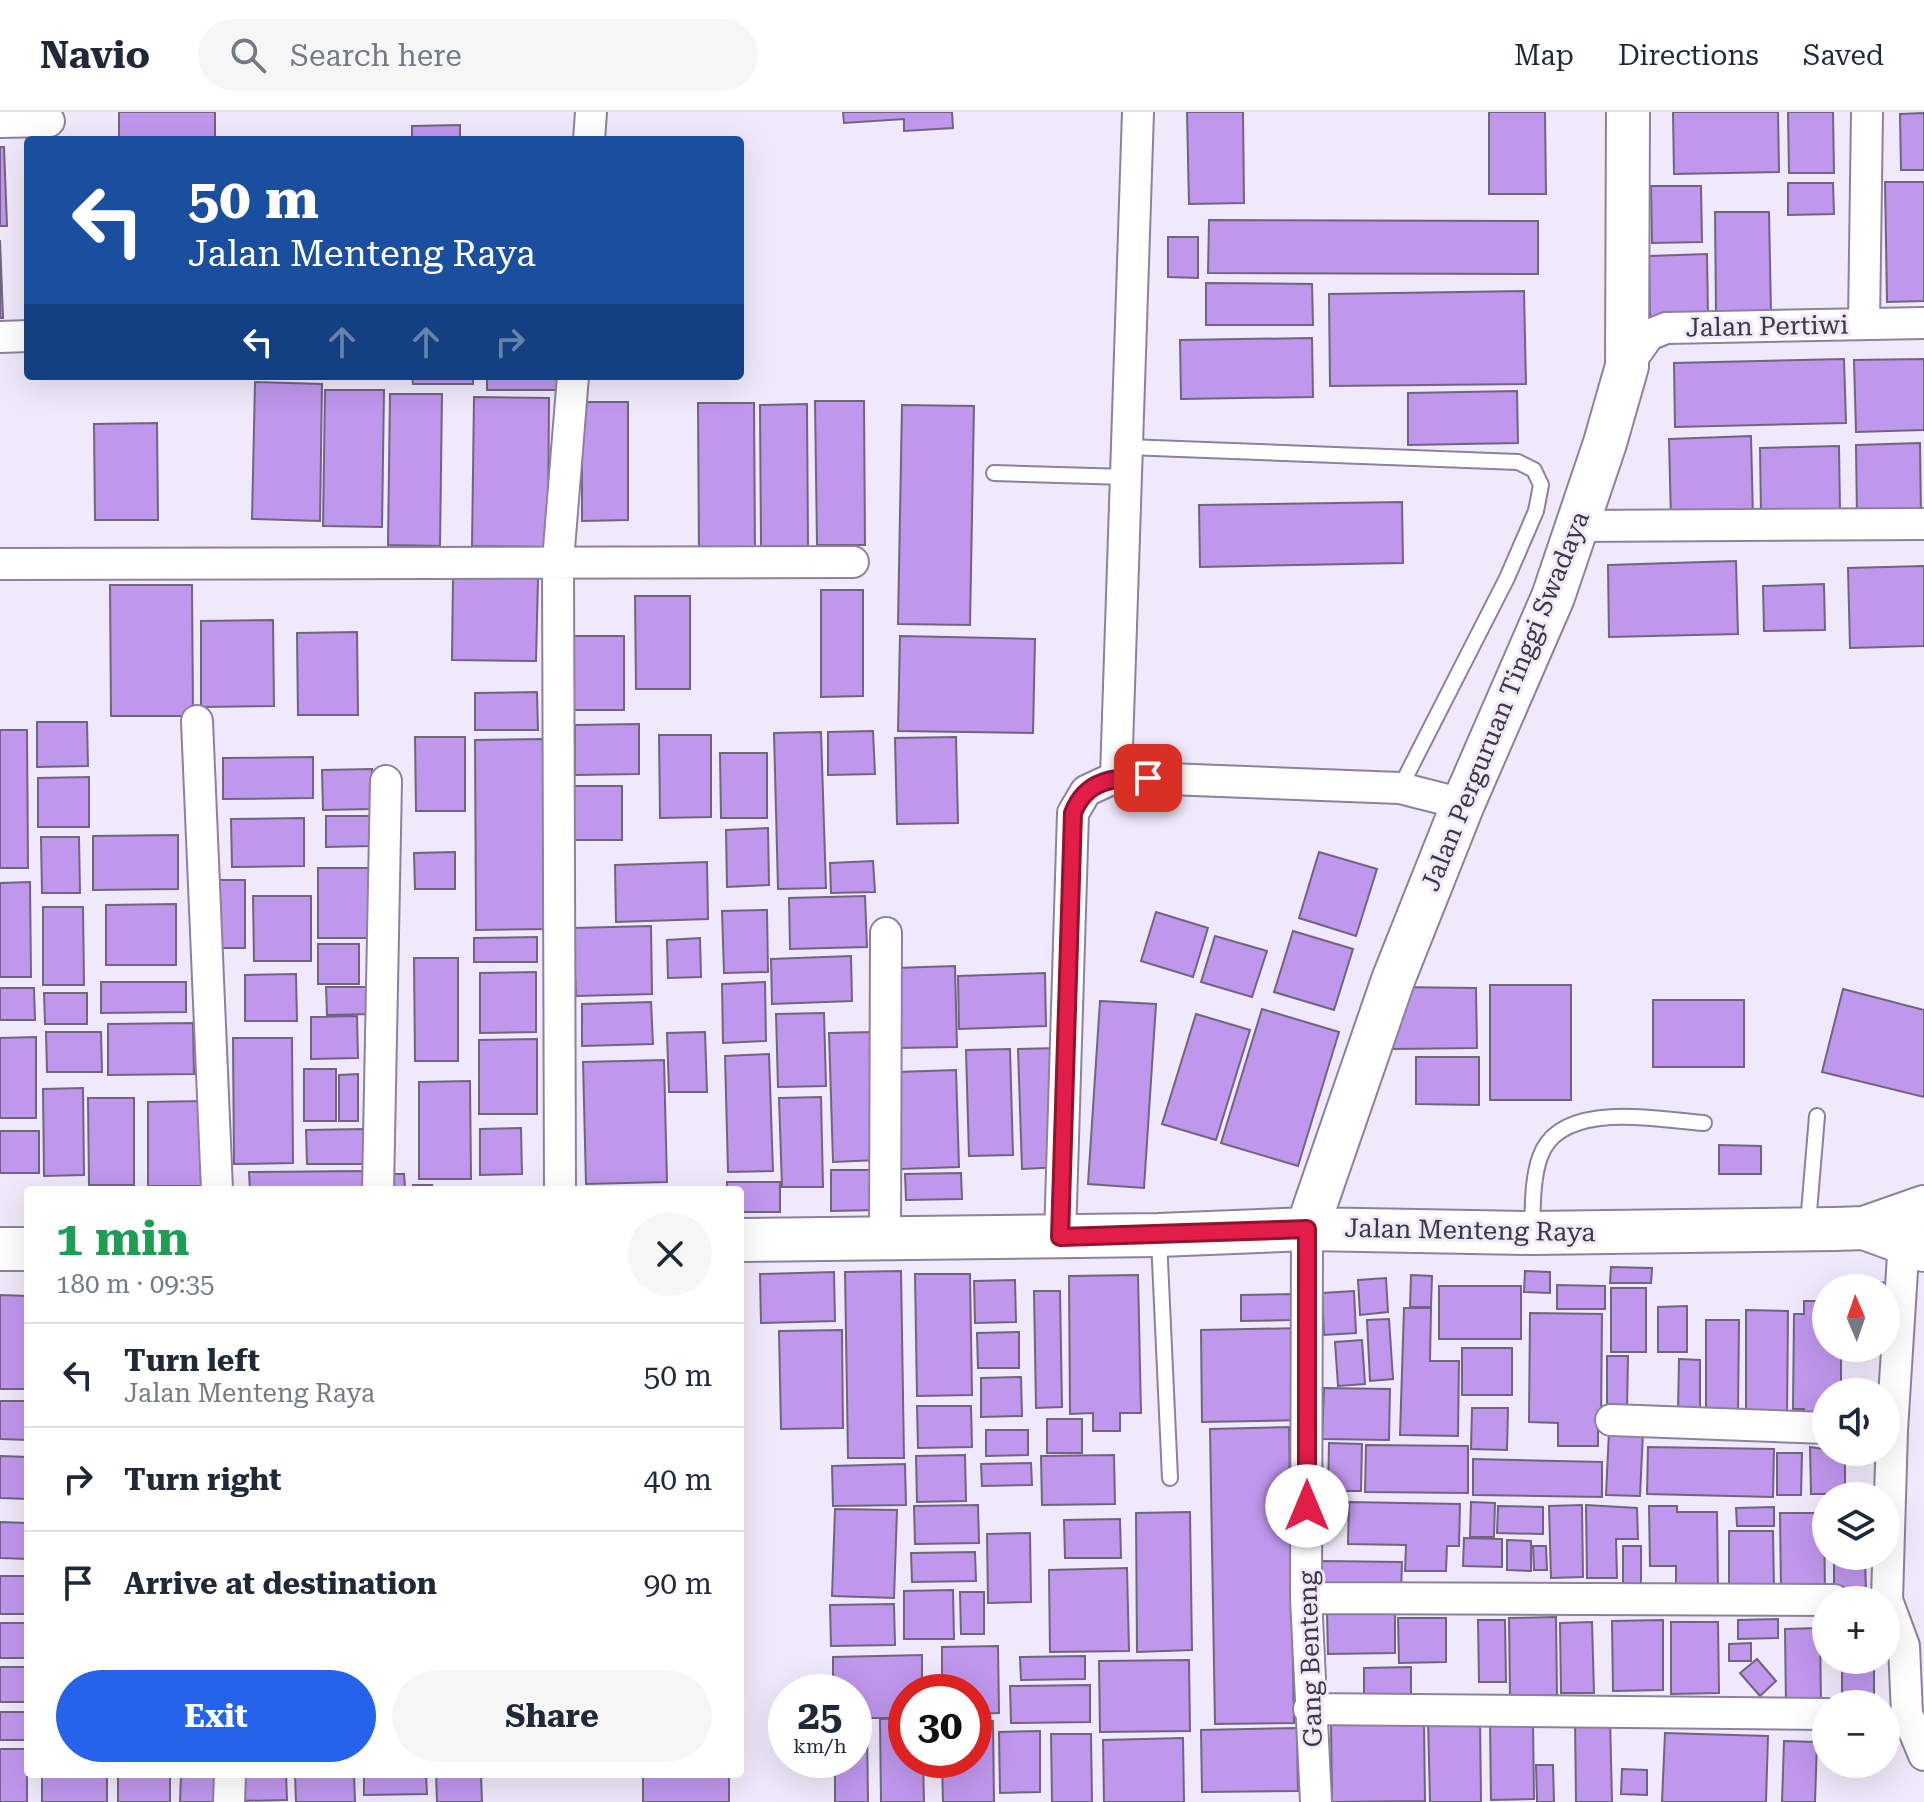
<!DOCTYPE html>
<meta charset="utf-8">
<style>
:root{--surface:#fff;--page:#f6f6f7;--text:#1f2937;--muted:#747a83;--line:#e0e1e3;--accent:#2563eb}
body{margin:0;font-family:"Roboto Serif",serif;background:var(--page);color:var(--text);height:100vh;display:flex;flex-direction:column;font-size:30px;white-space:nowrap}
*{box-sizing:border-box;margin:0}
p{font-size:26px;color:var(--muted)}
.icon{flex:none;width:44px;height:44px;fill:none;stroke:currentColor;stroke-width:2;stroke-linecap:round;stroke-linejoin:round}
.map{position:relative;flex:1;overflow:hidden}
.panel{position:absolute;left:24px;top:1074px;width:720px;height:592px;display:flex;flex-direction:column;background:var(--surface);border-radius:8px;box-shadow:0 8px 32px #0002}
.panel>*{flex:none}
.top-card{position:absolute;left:24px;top:24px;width:720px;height:244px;border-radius:8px;box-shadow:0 8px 32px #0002;background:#1a4fa0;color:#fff;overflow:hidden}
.needle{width:52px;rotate:358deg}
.tools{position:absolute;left:1812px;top:1162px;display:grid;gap:16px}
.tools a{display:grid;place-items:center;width:88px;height:88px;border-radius:50%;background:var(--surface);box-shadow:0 8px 32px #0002;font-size:40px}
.speed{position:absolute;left:768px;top:1562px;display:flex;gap:16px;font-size:40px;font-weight:700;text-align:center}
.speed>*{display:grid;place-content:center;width:104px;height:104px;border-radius:50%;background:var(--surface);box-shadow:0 8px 32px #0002;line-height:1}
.speed small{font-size:20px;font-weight:400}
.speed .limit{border:12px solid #d22;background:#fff;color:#111}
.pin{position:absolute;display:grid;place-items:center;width:68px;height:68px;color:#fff;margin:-34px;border-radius:16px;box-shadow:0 4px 12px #0006}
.me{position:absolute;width:88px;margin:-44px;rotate:0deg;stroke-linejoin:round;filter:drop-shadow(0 0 6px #0008)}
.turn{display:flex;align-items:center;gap:28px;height:168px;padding:0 32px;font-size:36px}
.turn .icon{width:104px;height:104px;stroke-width:2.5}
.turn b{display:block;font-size:56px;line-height:68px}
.lanes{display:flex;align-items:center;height:76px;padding:0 32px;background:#0003;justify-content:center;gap:40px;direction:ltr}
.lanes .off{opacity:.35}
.round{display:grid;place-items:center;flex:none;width:84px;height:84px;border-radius:42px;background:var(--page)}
.head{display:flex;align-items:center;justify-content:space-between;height:136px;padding:0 32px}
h1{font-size:48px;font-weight:700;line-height:60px;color:#1e9e55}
.action{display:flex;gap:16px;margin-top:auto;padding:16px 32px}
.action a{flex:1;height:92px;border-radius:48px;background:var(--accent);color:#fff;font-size:32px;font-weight:700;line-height:92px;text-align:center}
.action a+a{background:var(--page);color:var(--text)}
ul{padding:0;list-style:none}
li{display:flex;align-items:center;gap:24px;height:104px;padding:0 32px;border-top:2px solid var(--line)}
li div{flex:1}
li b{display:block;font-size:30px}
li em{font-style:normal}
header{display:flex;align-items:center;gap:48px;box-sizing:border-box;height:112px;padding:0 40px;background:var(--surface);border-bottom:2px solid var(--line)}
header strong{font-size:38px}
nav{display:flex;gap:44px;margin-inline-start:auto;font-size:28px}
.search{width:560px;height:72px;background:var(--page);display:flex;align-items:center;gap:20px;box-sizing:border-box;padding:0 28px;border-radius:44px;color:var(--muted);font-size:30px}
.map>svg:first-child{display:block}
.building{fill:#bf97ed;stroke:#70647f;stroke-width:2}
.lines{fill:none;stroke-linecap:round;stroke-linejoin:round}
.lane-casing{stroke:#8d819d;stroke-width:18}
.street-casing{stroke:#8d819d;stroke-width:34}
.secondary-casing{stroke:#8d819d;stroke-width:46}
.lane{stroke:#fff;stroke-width:14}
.street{stroke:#fff;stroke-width:30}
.secondary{stroke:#fff;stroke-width:42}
.route-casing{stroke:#92132f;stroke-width:20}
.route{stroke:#e11d48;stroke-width:14}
.labels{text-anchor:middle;stroke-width:6;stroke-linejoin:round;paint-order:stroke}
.street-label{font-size:26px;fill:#3c3743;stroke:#f0e9fb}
</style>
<header>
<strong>Navio</strong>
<div class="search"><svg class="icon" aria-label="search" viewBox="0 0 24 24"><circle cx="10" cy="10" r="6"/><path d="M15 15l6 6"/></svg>Search here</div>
<nav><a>Map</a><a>Directions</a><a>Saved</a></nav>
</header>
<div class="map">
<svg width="1924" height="1690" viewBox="0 0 1924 1690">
<rect width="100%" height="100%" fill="#f0e9fb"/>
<path class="building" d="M119 0H215V28H119Z
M843 0H952L953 16 904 19V7L844 11Z
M1187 0H1243L1244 91 1189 92Z
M1489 0H1545L1546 82H1489Z
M1673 0H1778L1779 60 1674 62Z
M1788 0H1833L1834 61H1789Z
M1924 1V58H1901L1900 2Z
M460 13V28H412V14Z
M0 35H4L7 114H0Z
M1885 70H1924V189L1887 190Z
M1788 71H1833L1834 102 1788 103Z
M1651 74H1701L1702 130 1652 131Z
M1715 100H1769L1771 201 1716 202Z
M1209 108 1538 109V162L1208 161Z
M1168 125H1198V166L1168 165Z
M0 128 3 206H0Z
M1707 142 1708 205 1650 206 1649 144Z
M1206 171 1312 172 1313 213H1206Z
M1524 179 1526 272 1330 274 1329 182Z
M1312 226 1313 285 1181 287 1180 228Z
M1844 247 1846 311 1675 315 1674 251Z
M1924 247V318L1856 320 1854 248Z
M347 264H392V267H347Z
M412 264H473V272H413Z
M487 264H561V278H487Z
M255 270 322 272 320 409 252 407Z
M325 278H384L382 415 323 414Z
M1517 279 1518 331 1408 333V281Z
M390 282H442L440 434 388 433Z
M474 285 549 286 548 435 472 434Z
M815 289H864L865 433H817Z
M582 290H628V408L582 409Z
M698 291H754L755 443H699Z
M807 292 808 434H761L760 293Z
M902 293 974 294 970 513 898 512Z
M157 311 158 408H95L94 312Z
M1751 324 1753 406 1671 408 1669 327Z
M1920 331 1921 405 1857 407 1856 333Z
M1839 334 1840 400 1761 403 1760 336Z
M1402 390 1403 451 1200 455 1199 393Z
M1736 449 1738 522 1609 525 1608 453Z
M1924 454V534L1850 536 1848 456Z
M453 465 538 466 536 549 452 548Z
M1824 472 1825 518 1764 519 1763 474Z
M110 473H192L193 604H111Z
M821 478H863V584L821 585Z
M635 484H690V577H636Z
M273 508 274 594 201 595V509Z
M357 520 358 603H298L297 521Z
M572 524H624V598H572Z
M900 524 1035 527 1033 621 898 619Z
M537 580 538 618H475V581Z
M37 610H87L88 654 37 655Z
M639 612V662L575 663V613Z
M0 618H27L28 756H0Z
M873 619 875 662 828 663V620Z
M821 620 826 776 778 777 774 621Z
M659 623H711V705L660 706Z
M415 625H465V699H416Z
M956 625 958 711 897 712 895 626Z
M546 627 548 817 476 818 475 628Z
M720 641H767V706H721Z
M313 645V686L223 687V646Z
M372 657V697L323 698 322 658Z
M89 665V715H38V666Z
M569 674H622V728H570Z
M326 704H371V734L326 735Z
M304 706V754L232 755 231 707Z
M768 716 769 773 727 775 726 718Z
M178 723V777L93 778V724Z
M41 725H79L80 781H42Z
M455 740V777H415L414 741Z
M1319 740 1377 757 1356 824 1299 806Z
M873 749 875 780 831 781 830 751Z
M707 750 708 807 616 810 615 753Z
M318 756H374L375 826H318Z
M215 768H245V836H216Z
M30 770 31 865H0V771Z
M253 784H311V849H254Z
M865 784 867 835 790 837 789 786Z
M176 792V853H106V793Z
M43 795H83L84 873H43Z
M767 798 768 860 724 861 722 799Z
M1156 800 1208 816 1193 865 1141 849Z
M651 814 652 882 576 884 573 816Z
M1293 819 1353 837 1334 898 1274 880Z
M1215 824 1267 839 1252 885 1201 870Z
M537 825V850H474V826Z
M700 826 701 865 668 866 667 828Z
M318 832H359V872H318Z
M851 844 852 889 772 892 771 847Z
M414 846H458V949H415Z
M955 854 957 935 896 936 894 856Z
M536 860V920L480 921V861Z
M1045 861 1046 914 959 917 958 864Z
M296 862 297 909H245V863Z
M101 870H186V900L101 901Z
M765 870 766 929 723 931 722 872Z
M1490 873H1571V988H1490Z
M326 875H373V902L327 903Z
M1393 875 1476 876 1477 936 1393 937Z
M0 876H34L35 908H0Z
M1843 877 1924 898V985L1822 960Z
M44 881H87V912H45Z
M1653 888H1744V955H1653Z
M1100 889 1156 892 1144 1076 1088 1072Z
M651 890 653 932 582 934V892Z
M1262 897 1339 920 1298 1054 1221 1031Z
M824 901 826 974 778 975 776 902Z
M1196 902 1250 918 1216 1028 1162 1012Z
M357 904 358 946 311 947V905Z
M193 911 194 962 108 963V912Z
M46 920H101L102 960H47Z
M705 920 707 980H669L667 921Z
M874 920 878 1048 833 1050 829 921Z
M36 925V1006H0V926Z
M233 926H292L293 1051 234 1052Z
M537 927V1002H479V928Z
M1058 936 1061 1055 1022 1057 1018 937Z
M1010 937 1013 1043 969 1044 966 938Z
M769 942 773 1059 728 1060 725 944Z
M1416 945H1479V993L1416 992Z
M664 948 667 1070 586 1072 583 950Z
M304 957H336V1009H304Z
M956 958 959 1055 900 1057 897 960Z
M358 962V1009H339V963Z
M470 969 471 1067H419V970Z
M83 976 84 1063 44 1064 43 977Z
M821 985 823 1075H782L779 986Z
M88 986H134V1073H89Z
M203 989 204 1074H148V990Z
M521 1016 522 1062 480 1063V1017Z
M364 1017V1052H307L306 1018Z
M0 1019H39V1061H0Z
M1719 1033 1761 1034V1062H1719Z
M831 1058H877V1098L831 1099Z
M365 1059V1078H250L249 1060Z
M961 1061 962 1087 906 1088 905 1062Z
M383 1062H404L405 1076H383Z
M727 1070H780V1100H740V1078H727Z
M413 1073H432L433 1078H413Z
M1611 1155 1652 1156 1651 1171H1610Z
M901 1159 904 1346H848L845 1160Z
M1525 1159 1550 1160V1181L1524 1180Z
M834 1160 835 1209 761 1211 760 1162Z
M915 1162H970L972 1283 917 1284Z
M1138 1163 1141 1301H1120V1319H1093V1301L1070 1302 1069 1164Z
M1411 1163 1432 1164 1431 1195H1410Z
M1386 1166 1388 1200 1360 1203 1358 1168Z
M1015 1168 1016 1210 975 1211 974 1169Z
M1864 1170 1891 1171 1886 1176H1864Z
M1557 1173 1605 1174V1197H1557Z
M1439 1174H1521V1227H1439Z
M1611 1176H1646V1240H1611Z
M1034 1179H1060L1062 1295 1036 1296Z
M1354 1179 1356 1221 1324 1223 1322 1181Z
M1292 1182 1293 1208 1241 1209V1183Z
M0 1183 28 1184V1277H0Z
M1804 1189H1826V1236H1841V1280H1826V1302H1803L1804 1297H1793L1794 1202H1804Z
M1687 1194V1240H1658V1195Z
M1404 1196H1431L1430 1249H1459L1458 1324 1400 1323Z
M1746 1198 1788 1199 1787 1303H1746Z
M1530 1201 1602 1202 1601 1311 1598 1310V1334H1558V1311L1529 1310Z
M1389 1207 1393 1267 1370 1269 1367 1208Z
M1706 1208H1739L1738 1300H1706Z
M1303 1216 1304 1308 1202 1310 1201 1218Z
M842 1218 843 1316 781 1317 779 1219Z
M1019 1220V1256H978L977 1221Z
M1362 1228 1365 1272 1338 1274 1335 1230Z
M1462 1236H1512V1283H1462Z
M1607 1244H1628L1627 1297H1607Z
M1679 1247 1700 1248V1301H1678Z
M1021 1265 1022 1304 981 1305V1266Z
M1324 1276 1390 1277 1389 1328 1322 1327Z
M0 1289H28V1328L0 1327Z
M917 1294H971L972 1335 918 1336Z
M1472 1296H1508L1507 1338 1471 1337Z
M1047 1307H1082V1341H1047Z
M1289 1315 1294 1611 1215 1612 1210 1317Z
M986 1318H1028V1343L986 1344Z
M1609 1319 1643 1320 1640 1384 1606 1383Z
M1329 1331 1362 1332 1361 1379H1328Z
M1366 1333 1468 1334V1381L1365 1380Z
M1648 1335 1774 1337 1773 1385 1647 1382Z
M1810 1335 1845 1340V1382H1811Z
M1777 1341H1802L1801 1383H1777Z
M965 1343 966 1389 917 1390 916 1344Z
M1114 1343 1115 1392 1042 1393 1041 1344Z
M0 1344 28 1345V1387L0 1386Z
M1473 1347 1602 1350V1385L1473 1383Z
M1031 1351 1032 1373 982 1374 981 1352Z
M905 1352 906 1393 833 1394 832 1354Z
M1349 1390 1460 1392 1459 1434H1447L1446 1459H1405L1406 1433 1348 1432Z
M1471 1390 1495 1391 1494 1425H1470Z
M978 1393 979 1431 915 1432 914 1394Z
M1582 1393 1583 1465 1551 1466 1549 1394Z
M1586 1393 1637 1396 1638 1427H1616L1617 1466H1587Z
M1498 1394 1543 1395V1422L1497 1421Z
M1649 1394H1677V1400H1717L1718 1477 1676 1478V1454H1650Z
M1774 1395V1414H1737L1736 1396Z
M835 1397 897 1398 894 1486 832 1484Z
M1190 1400 1192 1538 1137 1540 1136 1401Z
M1780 1401H1824L1825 1480H1781Z
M1120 1407 1121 1446H1065L1064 1408Z
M0 1410 28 1411V1447L0 1446Z
M1729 1419H1773L1774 1477 1729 1478Z
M1030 1421 1031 1490 988 1491 987 1422Z
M1464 1426 1502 1427V1455L1463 1454Z
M1507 1428 1531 1429V1459L1507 1458Z
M1533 1434H1546L1547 1458H1534Z
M1623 1434H1641V1482H1623Z
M975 1440 976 1469 912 1470 911 1441Z
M1834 1444H1865L1866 1481H1834Z
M1322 1449 1402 1450 1401 1482 1322 1481Z
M1127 1456 1129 1539 1050 1540 1049 1458Z
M0 1464H28V1502H0Z
M953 1478 954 1527H904V1479Z
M960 1480H984V1522H961Z
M894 1492 895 1533 831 1534 830 1493Z
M1395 1499V1541L1328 1542 1327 1500Z
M1556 1505 1557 1583 1510 1584 1509 1506Z
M1398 1506H1446V1550L1399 1551Z
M1778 1507V1526L1738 1527V1508Z
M1478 1508H1505L1506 1570H1479Z
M1663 1508V1578L1613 1579 1612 1509Z
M1592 1510 1594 1581H1561L1560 1511Z
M1671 1510H1718L1719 1581 1671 1582Z
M0 1511H28V1546H0Z
M1820 1516 1821 1594H1786L1785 1517Z
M1751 1531V1549H1729V1532Z
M998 1534 999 1601 974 1602V1580H942V1535Z
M922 1543V1580H906V1606H854V1580H833V1545Z
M1085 1544V1567L1021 1568 1020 1545Z
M1757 1547 1776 1569 1760 1584 1740 1561Z
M1189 1548 1190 1619 1100 1620 1099 1549Z
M1842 1548H1874V1592H1842Z
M0 1555H28V1590H0Z
M1411 1555V1587L1364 1588V1556Z
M1090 1573V1610L1011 1611 1010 1574Z
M0 1600H28V1628H0Z
M906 1606V1648H923L924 1690H881L880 1607Z
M1480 1606 1481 1690H1430L1428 1607Z
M1610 1606 1612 1690H1576L1575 1607Z
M1533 1608 1534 1687 1491 1688 1490 1609Z
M974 1609H993L994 1690H943L942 1648H974Z
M1424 1610 1425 1689 1332 1690 1331 1611Z
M1297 1616 1298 1679 1202 1680 1201 1618Z
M854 1617H867L868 1690H835V1648H854Z
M1040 1619V1680L1000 1681 999 1620Z
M1665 1621 1768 1624 1766 1690H1662Z
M1051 1622H1091L1092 1690H1052Z
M1183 1626 1184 1690H1104L1103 1628Z
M1784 1629 1817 1630 1815 1690H1782Z
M0 1637H27V1690H0Z
M1536 1653H1553L1554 1690H1537Z
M1622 1657 1647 1658V1683L1621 1682Z
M42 1662H107V1690H42Z
M118 1662H170V1690H118Z
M181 1662H217L216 1690H180Z
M236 1662H286L287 1688 237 1689Z
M295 1662H354L355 1690H296Z
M364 1662H426L427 1682 364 1683Z
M436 1662H481L482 1690H437Z
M643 1662H729V1690H643Z"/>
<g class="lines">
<defs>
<path id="lane" d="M1127 335 1518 350 1534 358 1541 373 1536 399 1507 466 1400 676
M994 361 1127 365
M1808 1112 1817 1004
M1532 1119C1533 1095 1532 1068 1540 1045 1560 987 1658 1008 1704 1011
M1159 1127 1170 1366"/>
<path id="street" d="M1138 0 1116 665 1400 676 1463 692
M0 10 49 9
M589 28 591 0
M1864 212 1867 0
M0 225 28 224
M1627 254 1649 223 1666 216 1924 211
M1578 414 1924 412
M0 452 853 450
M197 609 217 1078
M378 1078 386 669
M560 1078 558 449 573 264
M1905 1111 1892 1318 1887 1488 1904 1534 1907 1602 1924 1643
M1307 1117 1306 1486 1316 1690
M1060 1125 1073 701 1086 679 1116 665
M885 1126 886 821
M1611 1308 1826 1316
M1306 1486 1834 1488
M1309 1597 1826 1602
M229 1690 230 1662"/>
<path id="secondary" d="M1864 1116 1924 1138
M1307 1117 1393 868 1463 692 1553 485 1605 331 1627 254 1628 0
M740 1128 1159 1123 1307 1117 1532 1121 1835 1117 1864 1116 1924 1095
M0 1137H28"/>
</defs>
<use href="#lane" class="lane-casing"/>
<use href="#street" class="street-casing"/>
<use href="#secondary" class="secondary-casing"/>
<use href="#lane" class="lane"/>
<use href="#street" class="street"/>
<use href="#secondary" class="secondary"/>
</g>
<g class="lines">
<defs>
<path id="route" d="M1148 666C1115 665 1086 667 1073 701L1060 1125 1307 1117V1394"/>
</defs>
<use href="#route" class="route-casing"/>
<use href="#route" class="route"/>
</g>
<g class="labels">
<g class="street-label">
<text transform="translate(1767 214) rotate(-1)" y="9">Jalan Pertiwi</text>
<text transform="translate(1505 589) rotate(-68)" y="9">Jalan Perguruan Tinggi Swadaya</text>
<text transform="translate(1470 1118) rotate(1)" y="9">Jalan Menteng Raya</text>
<text transform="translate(1310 1547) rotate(-92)" y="9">Gang Benteng</text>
</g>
</g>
</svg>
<div class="tools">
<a><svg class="needle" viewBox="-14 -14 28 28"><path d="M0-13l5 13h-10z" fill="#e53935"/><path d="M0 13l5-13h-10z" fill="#747a83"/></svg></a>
<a><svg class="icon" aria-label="sound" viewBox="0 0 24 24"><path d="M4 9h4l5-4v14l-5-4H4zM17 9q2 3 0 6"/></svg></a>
<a><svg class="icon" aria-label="layers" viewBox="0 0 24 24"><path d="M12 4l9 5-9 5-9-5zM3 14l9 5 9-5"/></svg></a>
<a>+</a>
<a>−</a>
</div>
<div class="speed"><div>25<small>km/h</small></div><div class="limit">30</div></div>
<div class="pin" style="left:1148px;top:666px;background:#d93025"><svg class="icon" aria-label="arrive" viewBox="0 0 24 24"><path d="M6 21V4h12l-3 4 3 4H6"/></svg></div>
<svg class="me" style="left:1307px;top:1394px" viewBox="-20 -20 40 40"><circle r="19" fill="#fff"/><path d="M0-13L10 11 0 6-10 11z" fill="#e11d48"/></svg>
<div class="top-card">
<div class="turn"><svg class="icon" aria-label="left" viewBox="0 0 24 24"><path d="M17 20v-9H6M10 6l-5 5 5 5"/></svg><div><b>50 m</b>Jalan Menteng Raya</div></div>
<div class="lanes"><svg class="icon" aria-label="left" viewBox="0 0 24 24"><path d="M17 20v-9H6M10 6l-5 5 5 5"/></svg><svg class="icon off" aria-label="ahead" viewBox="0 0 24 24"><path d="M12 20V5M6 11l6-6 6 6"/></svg><svg class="icon off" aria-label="ahead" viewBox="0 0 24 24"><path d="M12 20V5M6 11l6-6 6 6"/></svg><svg class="icon off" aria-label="right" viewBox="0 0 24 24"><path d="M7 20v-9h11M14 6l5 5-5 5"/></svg></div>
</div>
<section class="panel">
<div class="head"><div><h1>1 min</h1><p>180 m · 09:35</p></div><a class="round"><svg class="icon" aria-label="close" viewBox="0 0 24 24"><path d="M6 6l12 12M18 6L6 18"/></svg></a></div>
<ul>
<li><svg class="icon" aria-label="left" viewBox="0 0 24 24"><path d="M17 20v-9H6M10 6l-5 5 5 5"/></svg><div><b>Turn left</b><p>Jalan Menteng Raya</p></div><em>50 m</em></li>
<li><svg class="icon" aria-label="right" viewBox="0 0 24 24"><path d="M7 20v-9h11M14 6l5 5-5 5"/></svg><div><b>Turn right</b></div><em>40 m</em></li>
<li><svg class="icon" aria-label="arrive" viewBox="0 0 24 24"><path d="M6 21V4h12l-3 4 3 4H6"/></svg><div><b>Arrive at destination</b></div><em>90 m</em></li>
</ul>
<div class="action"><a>Exit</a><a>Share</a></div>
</section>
</div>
